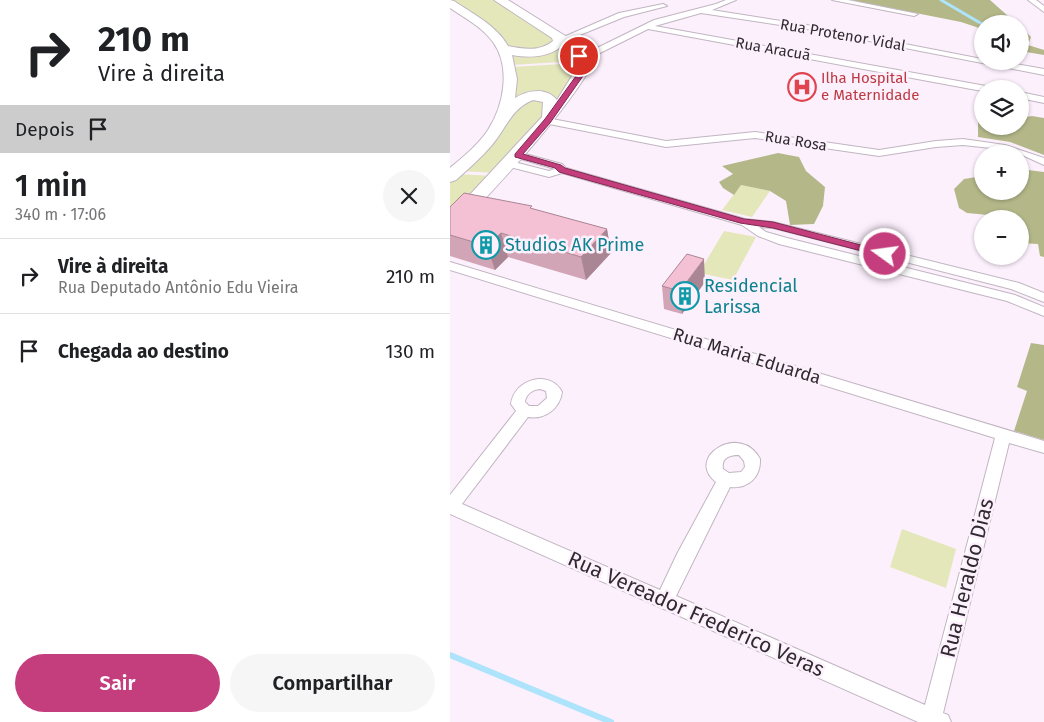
<!DOCTYPE html>
<html lang="pt">
<meta charset="utf-8">
<style>
:root{--surface:#fff;--page:#f6f6f6;--text:#202124;--muted:#757577;--line:#e0e0e0;--accent:#c43d7c}
body{margin:0;font-family:"Fira Sans",sans-serif;background:var(--page);color:var(--text);height:100vh;display:flex;flex-direction:column;font-size:19px;white-space:nowrap}
*{box-sizing:border-box;margin:0}
p{font-size:16px;color:var(--muted)}
.icon{flex:none;width:28px;height:28px;fill:none;stroke:currentColor;stroke-width:2;stroke-linecap:round;stroke-linejoin:round}
.map{position:relative;flex:1;overflow:hidden}
.details{display:flex;flex-direction:column;background:var(--surface);width:450px}
.details>*{flex:none}
.top-card{background:#fff;color:var(--text);overflow:hidden}
.fabs{position:absolute;left:524px;top:15px;display:grid;gap:10px}
.fabs a{display:grid;place-items:center;width:55px;height:55px;border-radius:50%;background:var(--surface);box-shadow:0 1px 4px #0004;font-size:25px}
.pin{position:absolute;display:grid;place-items:center;width:42px;height:42px;color:#fff;margin:-21px;border:2px solid #fff;border-radius:50%;box-shadow:0 1px 5px #0007}
.me{position:absolute;width:55px;margin:-28px;rotate:284deg;stroke-linejoin:round;filter:drop-shadow(0 0 4px #0008)}
.turn{display:flex;align-items:center;gap:18px;height:105px;padding:0 15px;font-size:22px}
.turn .icon{width:65px;height:65px;stroke-width:2.5}
.turn b{display:block;font-size:35px;line-height:42px}
.then{display:flex;align-items:center;height:48px;padding:0 15px;background:#0003;gap:10px;font-size:19px}
.round{display:grid;place-items:center;flex:none;width:52px;height:52px;border-radius:26px;background:var(--page)}
.overview{display:flex;align-items:center;justify-content:space-between;height:85px;padding:0 15px}
h1{font-size:30px;font-weight:600;line-height:38px}
.cta{display:flex;gap:10px;margin-top:auto;padding:10px 15px}
.cta a{flex:1;height:58px;border-radius:30px;background:var(--accent);color:#fff;font-size:20px;font-weight:600;line-height:58px;text-align:center}
.cta a+a{background:var(--page);color:var(--text)}
ul{padding:0;list-style:none}
li{display:flex;align-items:center;gap:15px;height:75px;padding:0 15px;border-top:1px solid var(--line)}
li div{flex:1}
li b{display:block;font-size:19px}
li em{font-style:normal}
main{display:flex;flex:1;min-height:0}
.map>svg:first-child{display:block}
.green{fill:#e3e7ba}
.forest{fill:#b4b889}
.lines{fill:none;stroke-linecap:round;stroke-linejoin:round}
.stream-far1{stroke:#ade3fb;stroke-width:3}
.stream{stroke:#ade3fb;stroke-width:6}
.street-casing{stroke:#c1b5c1;stroke-width:2}
.primary-casing{stroke:#c1b5c1;stroke-width:2}
.street{fill:#fff;fill-rule:evenodd}
.primary{fill:#fff;fill-rule:evenodd}
.wall{fill:#d1a5b6}
.shaded-wall{fill:#aa8694}
.building{fill:#f3c0d4;stroke:#aa8694}
.route{fill:#c43d7c;stroke:#7f2851}
.labels{text-anchor:middle;stroke-width:5;stroke-linejoin:round;paint-order:stroke}
.far-street-label{font-size:15px;fill:#302b30;stroke:#fdf0fd}
.far-health-label{font-size:15px;fill:#be3a42;stroke:#fdf0fd;text-anchor:start}
.culture-label{font-size:18px;fill:#0d838f;stroke:#fdf0fd;text-anchor:start}
.street-label{font-size:18px;fill:#302b30;stroke:#fdf0fd}
.near-street-label{font-size:21px;fill:#302b30;stroke:#fdf0fd}
</style>
<main>
<section class="details">
<div class="top-card">
<div class="turn"><svg class="icon" aria-label="right" viewBox="0 0 24 24"><path d="M7 20v-9h11M14 6l5 5-5 5"/></svg><div><b>210 m</b>Vire à direita</div></div>
<div class="then">Depois<svg class="icon" aria-label="arrive" viewBox="0 0 24 24"><path d="M6 21V4h12l-3 4 3 4H6"/></svg></div>
</div>
<div class="overview"><div><h1>1 min</h1><p>340 m · 17:06</p></div><a class="round"><svg class="icon" aria-label="close" viewBox="0 0 24 24"><path d="M6 6l12 12M18 6L6 18"/></svg></a></div>
<ul>
<li><svg class="icon" aria-label="right" viewBox="0 0 24 24"><path d="M7 20v-9h11M14 6l5 5-5 5"/></svg><div><b>Vire à direita</b><p>Rua Deputado Antônio Edu Vieira</p></div><em>210 m</em></li>
<li><svg class="icon" aria-label="arrive" viewBox="0 0 24 24"><path d="M6 21V4h12l-3 4 3 4H6"/></svg><div><b>Chegada ao destino</b></div><em>130 m</em></li>
</ul>
<div class="cta"><a>Sair</a><a>Compartilhar</a></div>
</section>
<div class="map">
<svg width="594" height="722" viewBox="0 0 594 722">
<rect width="100%" height="100%" fill="#fdf0fd"/>
<path class="green" d="M0 0H45L56 8 105 36 106 42 90 50 60 48Z
M113 40 128 61 61 65 57 51 76 54Z
M128 63V70L106 103 99 96 60 105 62 67Z
M84 97 96 101 95 119 48 173 9 171 59 116Z
M7 174 44 176 0 221V180Z
M291 185 320 191 302 217 272 210Z
M274 231 306 237 283 280 249 273Z
M452 529 506 549 496 588 440 567Z"/>
<path class="forest" d="M400 0H540L567 24H532V29L511 22Z
M570 26 581 37 578 45 594 50V55L570 51Z
M582 116 594 118V155L560 142 528 137V122L532 119V126H570V118Z
M328 153 349 157 356 171 375 187 373 206 364 224 340 225 336 201 320 191 291 185 284 195 273 188 269 182 283 174 272 166Z
M570 169 594 172V257L590 256 588 244 570 243V219H540L538 215 517 213 509 208 504 189 514 179 532 176V191H570Z
M581 343 594 345V440L564 431 577 391 567 387Z"/>
<g class="lines">
<path class="stream-far1" d="M491 0 532 24"/>
<path class="stream" d="M0 655 161 722"/>
<defs>
<path id="street" d="M276 0H286L262 10 357 25 532 59V61H550L594 69V75L357 29 251 13 205 26 536 86 540 89H532V91L198 29 144 56V62L133 78 130 79 126 76 136 62V56L130 50 109 39 169 13 213 4 217 6 174 17 120 39 136 46 141 51 204 20 266 4Z
M382 0H398L468 14 464 16Z
M578 0H586L594 6V12Z
M570 92 594 97V103L570 98Z
M97 118 216 141 305 132 429 150 486 141 513 139 555 145 594 158V165L570 154 541 148 513 145 486 147 429 156 305 138 216 147 94 123V119Z
M68 152 112 164 116 168 295 219 323 222 569 283 594 293V302L561 289 323 228 309 227 316 232 337 238 565 295 594 307V316L557 301 329 244 308 236 292 225 112 173 99 177 56 166V162L60 161 99 171 105 169 64 157 63 155Z
M0 262 594 441V453L559 443 493 713 498 715 501 722H468L0 514V495L66 411 61 404C64 379 100 369 112 392 110 409 94 420 78 417L12 504 210 590 227 554 266 482C234 457 291 422 310 459 311 477 298 489 280 487L226 596 475 705 545 438 0 270ZM90 389 96 391 97 398 88 406H79L75 402C76 394 82 390 90 389ZM289 455 294 461 295 467 291 472 279 473 273 469C271 458 279 455 289 455Z"/>
<path id="primary" d="M0 0 4 1C23 14 46 25 58 46 73 49 90 52 103 41L102 38 44 0H58L125 42 135 56 139 71C101 130 53 179 6 230L0 231V216L92 117 93 102 83 100C62 108 56 128 42 145 31 158 18 169 6 180L0 182V168C13 157 28 145 38 130 54 105 61 67 43 42 32 27 15 18 0 8ZM113 45 123 56 125 71 107 100C96 87 78 90 65 98L67 79 62 55C80 58 99 58 113 45Z"/>
</defs>
<use href="#street" class="street-casing"/>
<use href="#primary" class="primary-casing"/>
<use href="#street" class="street"/>
<use href="#primary" class="primary"/>
</g>
<path class="wall" d="M0 207 83 209 157 229 161 253 136 280 58 257 45 270 0 256Z
M255 282 232 314 214 309 212 286Z"/>
<path class="shaded-wall" d="M157 229 161 253 136 280 131 257Z
M51 233 58 257 45 270 37 246Z
M254 259 255 282 232 314 230 291Z"/>
<path class="building" d="M14 193 82 206 80 208 157 229 131 257 51 233 37 246 0 235V207Z
M237 254 254 259 230 291 212 286Z"/>
<path class="route" d="M129 54 133 56 136 66 133 76 100 123 73 154 111 165 115 168 294 219 323 222 438 252 440 254 435 257 323 228 290 223 109 172 105 168 65 157V154L95 119 126 76 129 66 126 56Z"/>
<defs>
<symbol id="hospital-ring" viewBox="-11 -11 22 22"><circle r="9.5" fill="#fdf0fd" stroke="#e0444e" stroke-width="1.5"/><path d="M-5-5h3v3.5h4V-5h3V5h-3V1.5h-4V5h-3Z" fill="#e0444e"/></symbol>
<symbol id="building-ring" viewBox="-11 -11 22 22"><circle r="9.5" fill="#fdf0fd" stroke="#0f9aa8" stroke-width="1.5"/><path d="M-4-6H4V6H1V3H-1V6H-4ZM-2.5-4.3h1.7v1.8h-1.7ZM.8-4.3h1.7v1.8H.8ZM-2.5-1h1.7V.8h-1.7ZM.8-1h1.7V.8H.8Z" fill="#0f9aa8"/></symbol>
</defs>
<g fill-rule="evenodd">
<use href="#hospital-ring" x="336" y="71" width="32" height="32"/>
<use href="#building-ring" x="20" y="229" width="32" height="32"/>
<use href="#building-ring" x="219" y="280" width="32" height="32"/>
</g>
<g class="labels">
<g class="far-street-label">
<text transform="translate(393 35) rotate(10)" y="5">Rua Protenor Vidal</text>
<text transform="translate(323 49) rotate(10)" y="5">Rua Aracuã</text>
<text transform="translate(346 141) rotate(9)" y="5">Rua Rosa</text>
</g>
<g class="far-health-label">
<text x="371" y="83">Ilha Hospital<tspan x="371" dy="17">e Maternidade</tspan></text>
</g>
<g class="culture-label">
<text x="55" y="251">Studios AK Prime</text>
<text x="254" y="292">Residencial<tspan x="254" dy="21">Larissa</tspan></text>
</g>
<g class="street-label">
<text transform="translate(297 356) rotate(17)" y="6">Rua Maria Eduarda</text>
</g>
<g class="near-street-label">
<text transform="translate(517 578) rotate(-76)" y="7">Rua Heraldo Dias</text>
<text transform="translate(246 614) rotate(24)" y="7">Rua Vereador Frederico Veras</text>
</g>
</g>
</svg>
<div class="fabs">
<a><svg class="icon" aria-label="sound" viewBox="0 0 24 24"><path d="M4 9h4l5-4v14l-5-4H4zM17 9q2 3 0 6"/></svg></a>
<a><svg class="icon" aria-label="layers" viewBox="0 0 24 24"><path d="M12 4l9 5-9 5-9-5zM3 14l9 5 9-5"/></svg></a>
<a>+</a>
<a>−</a>
</div>
<div class="pin" style="left:129px;top:56px;background:#d93025"><svg class="icon" aria-label="arrive" viewBox="0 0 24 24"><path d="M6 21V4h12l-3 4 3 4H6"/></svg></div>
<svg class="me" style="left:435px;top:254px" viewBox="-20 -20 40 40"><circle r="17" fill="#c43d7c" stroke="#fff" stroke-width="3"/><path d="M0-11L8 9 0 5-8 9z" fill="#fff"/></svg>
</div>
</main>
